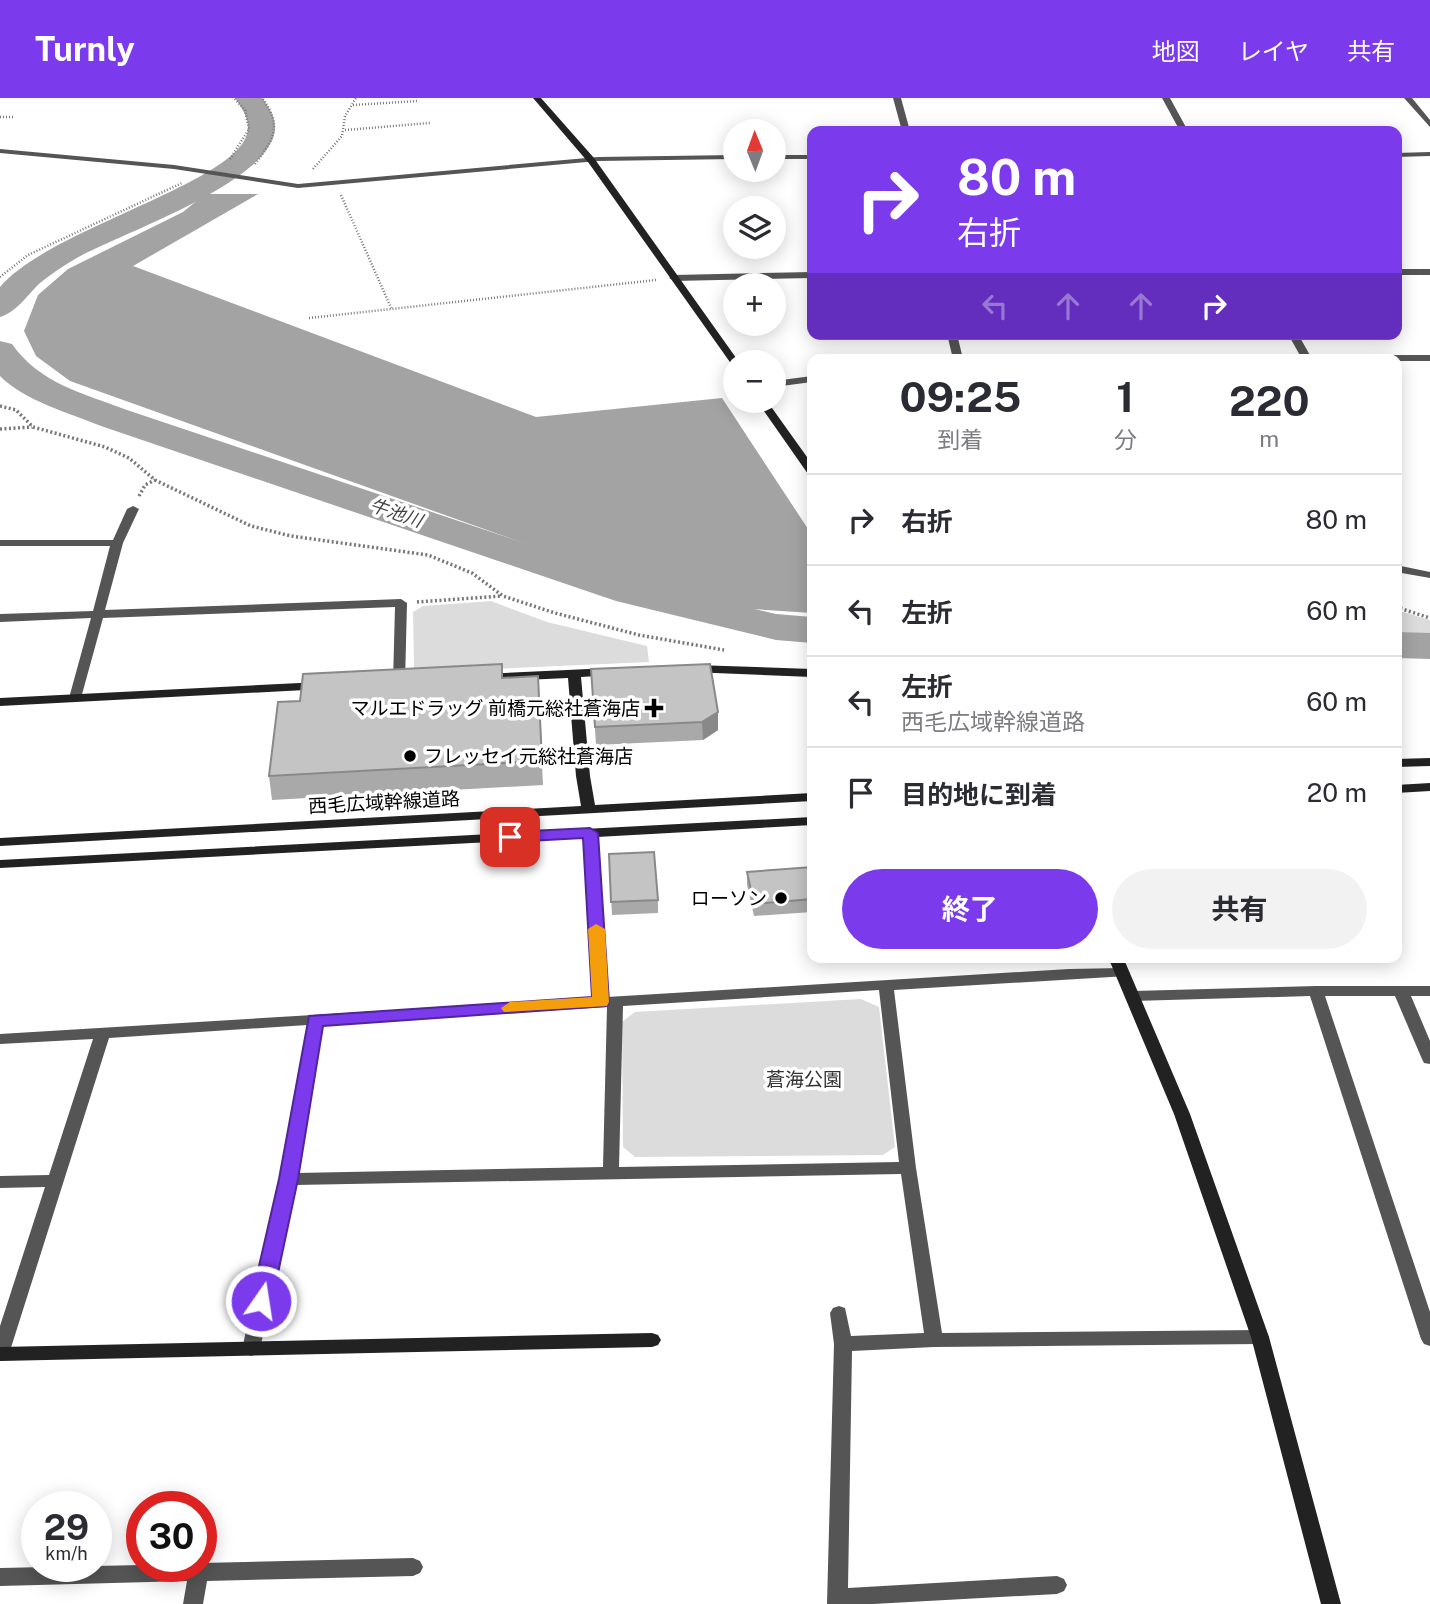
<!DOCTYPE html>
<html lang="ja">
<meta charset="utf-8">
<style>
:root{--surface:#fff;--page:#f2f2f3;--text:#2b2b33;--muted:#7c7c81;--line:#e1e1e2;--accent:#7c3aed}
body{margin:0;font-family:"Public Sans","Noto Sans JP",sans-serif;background:var(--page);color:var(--text);height:100vh;display:flex;flex-direction:column;font-size:26px;white-space:nowrap}
*{box-sizing:border-box;margin:0}
p{font-size:23px;color:var(--muted)}
.icon{flex:none;width:38px;height:38px;fill:none;stroke:currentColor;stroke-width:2;stroke-linecap:round;stroke-linejoin:round}
.map{position:relative;flex:1;overflow:hidden}
.side{position:absolute;left:807px;top:256px;width:595px;height:609px;display:flex;flex-direction:column;background:var(--surface);border-radius:14px;box-shadow:0 4px 18px #0003}
.side>*{flex:none}
.guide{position:absolute;left:807px;top:28px;width:595px;height:214px;border-radius:14px;box-shadow:0 4px 18px #0003;background:#7c3aed;color:#fff;overflow:hidden}
.needle{width:46px;rotate:359deg}
.controls{position:absolute;left:723px;top:21px;display:grid;gap:14px}
.controls a{display:grid;place-items:center;width:63px;height:63px;border-radius:50%;background:var(--surface);box-shadow:0 4px 18px #0003;font-size:35px}
.speed{position:absolute;left:21px;top:1393px;display:flex;gap:14px;font-size:35px;font-weight:700;text-align:center}
.speed>*{display:grid;place-content:center;width:91px;height:91px;border-radius:50%;background:var(--surface);box-shadow:0 4px 18px #0003;line-height:1}
.speed small{font-size:18px;font-weight:400}
.speed .limit{border:10px solid #d22;background:#fff;color:#111}
.pin{position:absolute;display:grid;place-items:center;width:60px;height:60px;color:#fff;margin:-30px;border-radius:14px;box-shadow:0 4px 10px #0006}
.me{position:absolute;width:77px;margin:-38px;rotate:13deg;stroke-linejoin:round;filter:drop-shadow(0 0 5px #0008)}
.turn{display:flex;align-items:center;gap:24px;height:147px;padding:0 35px;font-size:32px}
.turn .icon{width:91px;height:91px;stroke-width:2.5}
.turn b{display:block;font-size:49px;line-height:60px}
.lanes{display:flex;align-items:center;height:66px;padding:0 35px;background:#0003;justify-content:center;gap:35px;direction:ltr}
.lanes .off{opacity:.35}
.eta{display:flex;justify-content:space-evenly;align-items:center;height:119px;text-align:center}
.eta b{font-size:42px;font-weight:700;line-height:49px}
.action{display:flex;gap:14px;margin-top:auto;padding:14px 35px}
.action a{flex:1;height:80px;border-radius:42px;background:var(--accent);color:#fff;font-size:28px;font-weight:700;line-height:80px;text-align:center}
.action a+a{background:var(--page);color:var(--text)}
ul{padding:0;list-style:none}
li{display:flex;align-items:center;gap:21px;height:91px;padding:0 35px;border-top:2px solid var(--line)}
li div{flex:1}
li b{display:block;font-size:26px}
li em{font-style:normal}
header{display:flex;align-items:center;gap:42px;box-sizing:border-box;height:98px;padding:0 35px;background:var(--accent);color:#fff}
header strong{font-size:33px}
nav{display:flex;gap:38px;margin-inline-start:auto;font-size:24px}
.map>svg:first-child{display:block}
.green{fill:#dcdcdc}
.water{fill:#a3a3a3}
.lines{fill:none;stroke-linecap:round;stroke-linejoin:round}
.river{fill:#a3a3a3;fill-rule:evenodd}
.path-far1{stroke:#777;stroke-width:2.5;stroke-dasharray:1 2;stroke-linecap:butt}
.path{stroke:#777;stroke-width:3.5;stroke-dasharray:2 2.5;stroke-linecap:butt}
.lane{fill:#555;fill-rule:evenodd}
.street{fill:#555;fill-rule:evenodd}
.secondary{fill:#222;fill-rule:evenodd}
.wall{fill:#a9a9a9}
.shaded-wall{fill:#898989}
.building{fill:#c4c4c4;stroke:#898989;stroke-width:2}
.route{fill:#7c3aed;stroke:#51269a;stroke-width:2}
.slow{fill:#f59e0b}
.poi-dot{fill:#000;stroke:#fff;stroke-width:2.5}
.labels{text-anchor:middle;stroke-width:7;stroke-linejoin:round;paint-order:stroke}
.far-water-label{font-size:18px;font-style:italic;fill:#444;stroke:#fff}
.poi-label{font-size:19px;fill:#000;stroke:#fff;text-anchor:end}
.street-label{font-size:19px;fill:#000;stroke:#fff}
.park-label{font-size:19px;fill:#333;stroke:#fff}
</style>
<header>
<strong>Turnly</strong>
<nav><a>地図</a><a>レイヤ</a><a>共有</a></nav>
</header>
<div class="map">
<svg width="1430" height="1506" viewBox="0 0 1430 1506">
<rect width="100%" height="100%" fill="#fff"/>
<path class="green" d="M491 503 547 524 647 548 649 564 426 574 414 570 413 514 423 508Z
M1396 512 1430 522V539L1397 535Z
M861 901 879 909 895 1049 883 1057 635 1059 623 1049 622 924 635 914Z"/>
<path class="water" d="M205 96H258L133 168 536 319 722 300 812 437V515L736 510 635 485 70 283 36 258 24 233 38 197 68 171 183 114Z"/>
<g class="lines">
<path class="river" d="M235 0H262C268 8 275 18 275 29 275 84 118 136 75 161 63 168 51 176 40 185 27 197 17 214 0 219V189C48 132 226 88 246 39 252 24 243 12 235 0Z
M0 243 12 246C40 286 83 295 127 312L644 485 776 516 812 519V545L776 542 616 503 101 328C68 314 26 304 0 278Z
M1396 534 1430 535V561L1396 560Z"/>
<path class="path-far1" d="M353 7 417 3
M0 19H13
M345 32 430 25
M230 61 249 31 245 12 234 0
M255 66C274 41 283 28 262 0
M313 71 342 38 345 18 356 0
M341 97 392 212
M0 179 28 157 182 85
M309 220 656 182"/>
<path class="path" d="M0 308 16 312 33 329 105 349 129 360 155 382 251 428 291 438 428 457 472 475 503 498 555 515 639 537 724 552
M0 331 32 329
M139 398 145 387 155 382
M417 504 502 498
M1396 509 1430 520"/>
<path class="lane" d="M1162 0H1170L1188 33H1180Z
M1404 0H1412L1430 22V29Z
M1288 236H1298L1311 259 1310 261H1302Z"/>
<path class="street" d="M893 0H901L910 33H902Z
M0 51 174 67 298 86 598 59 735 57V61L598 63 298 90 174 71 0 55Z
M1430 54V58L1396 59V55Z
M774 57H812V61H774Z
M1396 171H1430V177H1396Z
M812 174V180L674 183 669 180 674 177Z
M947 236H957L963 261H953Z
M1430 257V263H1396V261H983L988 258Z
M812 278V284L774 289V283Z
M133 408 139 411 123 445 105 512 401 501 407 505 405 584 399 588 393 584 395 509 103 520 81 600 79 603H71L69 600 91 520 0 524V516L93 513 110 448H0V442H113L127 411Z
M1396 467 1430 474V480L1396 474Z
M1122 870 1130 875 1127 878 894 892 916 1070 942 1235 1260 1232 1266 1234 1269 1239 1266 1244 1260 1246 934 1249 852 1253 848 1490 1057 1478 1064 1481 1067 1487 1064 1493 1057 1496 873 1506H827L834 1246 830 1215 833 1210 839 1208 845 1210 851 1238 924 1235 901 1076 295 1087 260 1251 257 1256 251 1258 245 1256 242 1251 280 1081 307 927 109 940 9 1256 6 1261 0 1263V1228L45 1089 0 1090V1078L49 1077 93 941 0 946V936L1069 871ZM879 892 899 1064 619 1069 623 908ZM607 909 603 1069 297 1075 323 926Z
M1316 888H1430V898H1411L1430 943V966L1424 965 1422 961 1395 898H1325L1430 1214V1248L1424 1246 1421 1241 1310 898 1133 903 1125 898 1133 893Z
M413 1460 420 1463 423 1469 420 1475 413 1478 207 1483 203 1506H183L187 1483 0 1488V1470L142 1467 201 1468V1465Z"/>
<path class="secondary" d="M533 0H541L594 60 739 264H735V268L732 267 588 64Z
M757 303H767L812 366V377L808 376Z
M694 567 812 571V579L690 574 688 571Z
M610 570 616 574 614 577 581 579 590 678 595 707 812 695V703L0 748V740L581 708 576 678 568 580 484 584 478 580 484 576Z
M320 584 326 588 324 591 0 608V600Z
M1430 660V668L1396 669V661Z
M1430 685V693L1396 695V687Z
M812 719V727L597 739 609 904 601 909 593 904 583 739 0 770V762Z
M1108 859H1123L1190 1016 1269 1239 1341 1506H1321L1251 1239 1174 1016Z
M652 1235 658 1237 661 1242 658 1247 652 1249 0 1263V1249Z"/>
</g>
<path class="wall" d="M502 566 503 580 538 578 543 687 272 702 269 678Z
M591 571 718 614V632L703 642 596 647Z
M609 756 658 802V815L612 817Z
M812 769V814L754 818 747 787V774Z"/>
<path class="shaded-wall" d="M718 614V632L703 642 702 624Z"/>
<path class="building" d="M502 566V580L538 578 542 663 269 678 278 604 300 603 303 576Z
M710 566 718 614 702 624 595 629 591 571Z
M654 754 658 802 611 804 609 756Z
M812 769V801L754 806 747 774Z"/>
<path class="route" d="M590 730 598 735 609 904 607 908 323 928 298 1081 272 1203 269 1208 261 1210 254 1208 251 1203 279 1081 309 918 592 899 583 740 510 744 502 739 510 734Z"/>
<path class="slow" d="M596 826 605 831 609 904 607 908 504 914 501 910 510 904 592 899 588 831Z"/>
<g class="poi-dot">
<path d="M650.5 599.5h7v7h7v7h-7v7h-7v-7h-7v-7h7z"/>
<circle cx="410" cy="658" r="7"/>
<circle cx="781" cy="800" r="7"/>
</g>
<g class="labels">
<g class="far-water-label">
<text transform="translate(396 415) rotate(19)" y="6">牛池川</text>
</g>
<g class="poi-label">
<text x="640" y="617">マルエドラッグ 前橋元総社蒼海店</text>
<text x="424" y="665" text-anchor="start">フレッセイ元総社蒼海店</text>
<text x="767" y="807">ローソン</text>
</g>
<g class="street-label">
<text transform="translate(384 704) rotate(-3)" y="7">西毛広域幹線道路</text>
</g>
<g class="park-label">
<text x="804" y="988">蒼海公園</text>
</g>
</g>
</svg>
<div class="controls">
<a><svg class="needle" viewBox="-14 -14 28 28"><path d="M0-13l5 13h-10z" fill="#e53935"/><path d="M0 13l5-13h-10z" fill="#7c7c81"/></svg></a>
<a><svg class="icon" aria-label="layers" viewBox="0 0 24 24"><path d="M12 4l9 5-9 5-9-5zM3 14l9 5 9-5"/></svg></a>
<a>+</a>
<a>−</a>
</div>
<div class="speed"><div>29<small>km/h</small></div><div class="limit">30</div></div>
<div class="pin" style="left:510px;top:739px;background:#d93025"><svg class="icon" aria-label="arrive" viewBox="0 0 24 24"><path d="M6 21V4h12l-3 4 3 4H6"/></svg></div>
<svg class="me" style="left:261px;top:1203px" viewBox="-20 -20 40 40"><circle r="17" fill="#7c3aed" stroke="#fff" stroke-width="3"/><path d="M0-11L8 9 0 5-8 9z" fill="#fff"/></svg>
<div class="guide">
<div class="turn"><svg class="icon" aria-label="right" viewBox="0 0 24 24"><path d="M7 20v-9h11M14 6l5 5-5 5"/></svg><div><b>80 m</b>右折</div></div>
<div class="lanes"><svg class="icon off" aria-label="left" viewBox="0 0 24 24"><path d="M17 20v-9H6M10 6l-5 5 5 5"/></svg><svg class="icon off" aria-label="ahead" viewBox="0 0 24 24"><path d="M12 20V5M6 11l6-6 6 6"/></svg><svg class="icon off" aria-label="ahead" viewBox="0 0 24 24"><path d="M12 20V5M6 11l6-6 6 6"/></svg><svg class="icon" aria-label="right" viewBox="0 0 24 24"><path d="M7 20v-9h11M14 6l5 5-5 5"/></svg></div>
</div>
<section class="side">
<div class="eta">
<div><b>09:25</b><p>到着</p></div>
<div><b>1</b><p>分</p></div>
<div><b>220</b><p>m</p></div>
</div>
<ul>
<li><svg class="icon" aria-label="right" viewBox="0 0 24 24"><path d="M7 20v-9h11M14 6l5 5-5 5"/></svg><div><b>右折</b></div><em>80 m</em></li>
<li><svg class="icon" aria-label="left" viewBox="0 0 24 24"><path d="M17 20v-9H6M10 6l-5 5 5 5"/></svg><div><b>左折</b></div><em>60 m</em></li>
<li><svg class="icon" aria-label="left" viewBox="0 0 24 24"><path d="M17 20v-9H6M10 6l-5 5 5 5"/></svg><div><b>左折</b><p>西毛広域幹線道路</p></div><em>60 m</em></li>
<li><svg class="icon" aria-label="arrive" viewBox="0 0 24 24"><path d="M6 21V4h12l-3 4 3 4H6"/></svg><div><b>目的地に到着</b></div><em>20 m</em></li>
</ul>
<div class="action"><a>終了</a><a>共有</a></div>
</section>
</div>
